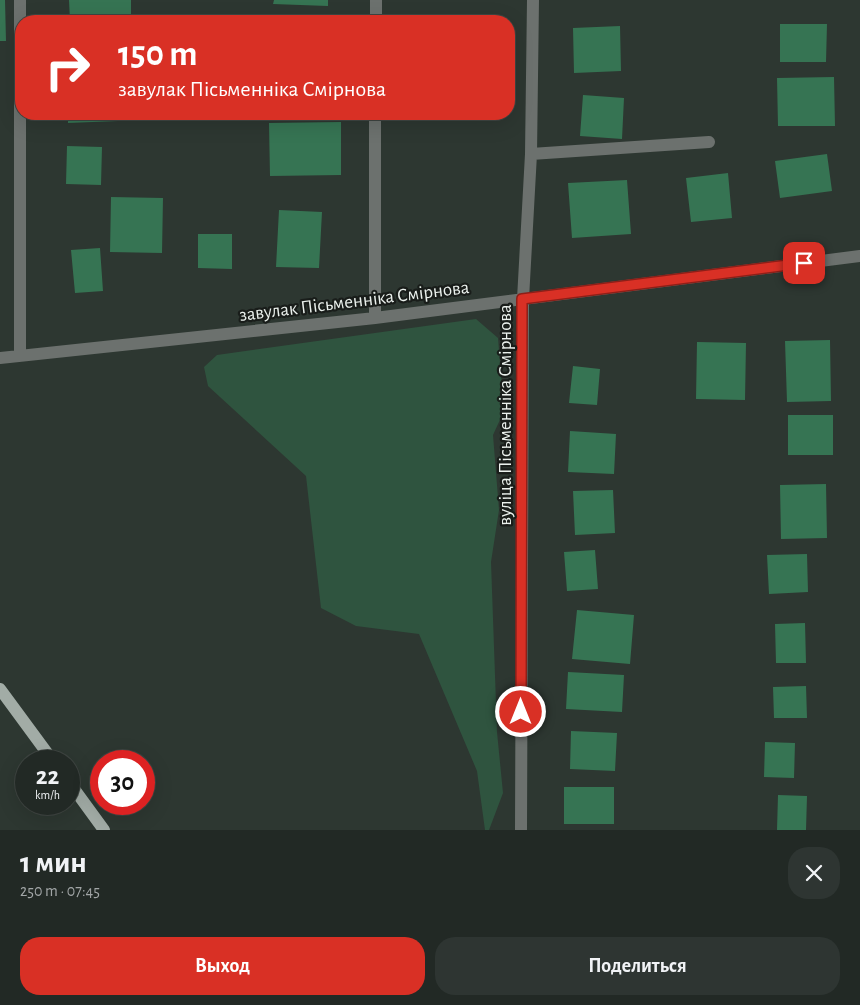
<!DOCTYPE html>
<html lang="ru">
<meta charset="utf-8">
<style>
:root{--surface:#222925;--page:#2e3532;--text:#f1f3f6;--muted:#a2a6a7;--line:#3f4542;--accent:#d93025}
body{margin:0;font-family:"Alegreya Sans",sans-serif;background:var(--page);color:var(--text);height:100vh;display:flex;flex-direction:column;font-size:19px;white-space:nowrap}
*{box-sizing:border-box;margin:0}
p{font-size:16px;color:var(--muted)}
.icon{flex:none;width:28px;height:28px;fill:none;stroke:currentColor;stroke-width:2;stroke-linecap:round;stroke-linejoin:round}
.map{position:relative;height:830px;overflow:hidden}
.details{display:flex;flex-direction:column;background:var(--surface);flex:1}
.details>*{flex:none}
.hud{position:absolute;left:15px;top:15px;width:500px;height:105px;border-radius:20px;box-shadow:0 5px 20px #0002,0 0 0 1px var(--line);background:#d93025;color:#fff;overflow:hidden}
.speed{position:absolute;left:15px;top:750px;display:flex;gap:10px;font-size:25px;font-weight:700;text-align:center}
.speed>*{display:grid;place-content:center;width:65px;height:65px;border-radius:50%;background:var(--surface);box-shadow:0 5px 20px #0002,0 0 0 1px var(--line);line-height:1}
.speed small{font-size:12px;font-weight:400}
.speed .limit{border:8px solid #d22;background:#fff;color:#111}
.pin{position:absolute;display:grid;place-items:center;width:42px;height:42px;color:#fff;margin:-21px;border-radius:10px;box-shadow:0 2px 8px #0006}
.me{position:absolute;width:55px;margin:-28px;rotate:0deg;stroke-linejoin:round;filter:drop-shadow(0 0 4px #0008)}
.turn{display:flex;align-items:center;gap:18px;height:105px;padding:0 20px;font-size:22px}
.turn .icon{width:65px;height:65px;stroke-width:2.5}
.turn b{display:block;font-size:35px;line-height:42px}
.round{display:grid;place-items:center;flex:none;width:52px;height:52px;border-radius:20px;background:var(--page)}
.headline{display:flex;align-items:center;justify-content:space-between;height:85px;padding:0 20px}
h1{font-size:30px;font-weight:700;line-height:38px}
.action{display:flex;gap:10px;margin-top:auto;padding:10px 20px}
.action a{flex:1;height:58px;border-radius:20px;background:var(--accent);color:#fff;font-size:20px;font-weight:700;line-height:58px;text-align:center}
.action a+a{background:var(--page);color:var(--text)}
.map>svg:first-child{display:block}
.green{fill:#2f543f}
.building{fill:#367453}
.lines{fill:none;stroke-linecap:round;stroke-linejoin:round}
.minor{stroke:#6c716e;stroke-width:12}
.major{stroke:#a2aca6;stroke-width:12}
.route-casing{stroke:#8d1f18;stroke-width:12}
.route{stroke:#d93025;stroke-width:9}
.labels{text-anchor:middle;stroke-width:4.5;stroke-linejoin:round;paint-order:stroke}
.street-label{font-size:19px;fill:#ebf1ed;stroke:#191d1a}
</style>
<div class="map">
<svg width="860" height="830" viewBox="0 0 860 830">
<rect width="100%" height="100%" fill="#2d3731"/>
<path class="green" d="M476 319 498 338 504 411 493 435 499 510 491 562 497 732 503 793 489 830H485L477 771 419 634 356 626 321 608 306 476 208 386 204 367 217 355Z"/>
<path class="building" d="M0 0H5L6 41H0Z
M69 0H131V21H70Z
M274 0H328V6L273 4Z
M780 24H827L826 62H780Z
M620 26 621 71 574 73 573 28Z
M834 77 835 126H778L777 78Z
M583 95 624 98 622 139 580 136Z
M68 114H118V121L68 123Z
M341 122V175L270 176 269 123Z
M67 146 102 147 101 185 66 184Z
M827 154 832 191 780 198 775 161Z
M728 173 732 218 691 222 686 178Z
M627 180 631 234 572 238 568 183Z
M111 197 163 198 162 253 110 252Z
M279 210 322 212 319 268 276 267Z
M198 234H232V269L198 268Z
M100 248 103 291 75 293 71 250Z
M830 340 831 401 787 402 785 341Z
M697 342 746 343 745 400 696 399Z
M573 366 600 369 597 405 569 403Z
M788 415H833V455H788Z
M570 431 616 434 614 474 568 472Z
M826 484 827 538 781 539 780 485Z
M613 490 615 533 575 535 573 491Z
M595 550 598 589 567 591 564 552Z
M807 554 808 592 769 594 767 555Z
M577 610 634 615 630 664 572 659Z
M805 623 806 663H776L775 624Z
M568 672 624 675 622 712 566 709Z
M806 686 807 718H774L773 687Z
M571 731 617 733 615 771 570 769Z
M765 742 795 743 794 778 764 777Z
M564 787H614V824H564Z
M778 795 807 796 806 830H777Z"/>
<g class="lines">
<path class="minor" d="M20 0V356
M376 21V0
M531 154 709 142
M375 318V114
M0 358 375 318 860 256
M521 830 523 299 531 154 533 0"/>
<path class="major" d="M0 689 53 761
M69 782 104 830"/>
</g>
<g class="lines">
<defs>
<path id="route" d="M521 712 522 299 804 263"/>
</defs>
<use href="#route" class="route-casing"/>
<use href="#route" class="route"/>
</g>
<g class="labels">
<g class="street-label">
<text transform="translate(354 300) rotate(-7)" y="7">завулак Пісьменніка Смірнова</text>
<text transform="translate(504 415) rotate(-90)" y="7">вуліца Пісьменніка Смірнова</text>
</g>
</g>
</svg>
<div class="speed"><div>22<small>km/h</small></div><div class="limit">30</div></div>
<div class="pin" style="left:804px;top:263px;background:#d93025"><svg class="icon" aria-label="arrive" viewBox="0 0 24 24"><path d="M6 21V4h12l-3 4 3 4H6"/></svg></div>
<svg class="me" style="left:521px;top:712px" viewBox="-20 -20 40 40"><circle r="17" fill="#d93025" stroke="#fff" stroke-width="3"/><path d="M0-11L8 9 0 5-8 9z" fill="#fff"/></svg>
<div class="hud">
<div class="turn"><svg class="icon" aria-label="right" viewBox="0 0 24 24"><path d="M7 20v-9h11M14 6l5 5-5 5"/></svg><div><b>150 m</b>завулак Пісьменніка Смірнова</div></div>
</div>
</div>
<section class="details">
<div class="headline"><div><h1>1 мин</h1><p>250 m · 07:45</p></div><a class="round"><svg class="icon" aria-label="close" viewBox="0 0 24 24"><path d="M6 6l12 12M18 6L6 18"/></svg></a></div>
<div class="action"><a>Выход</a><a>Поделиться</a></div>
</section>
